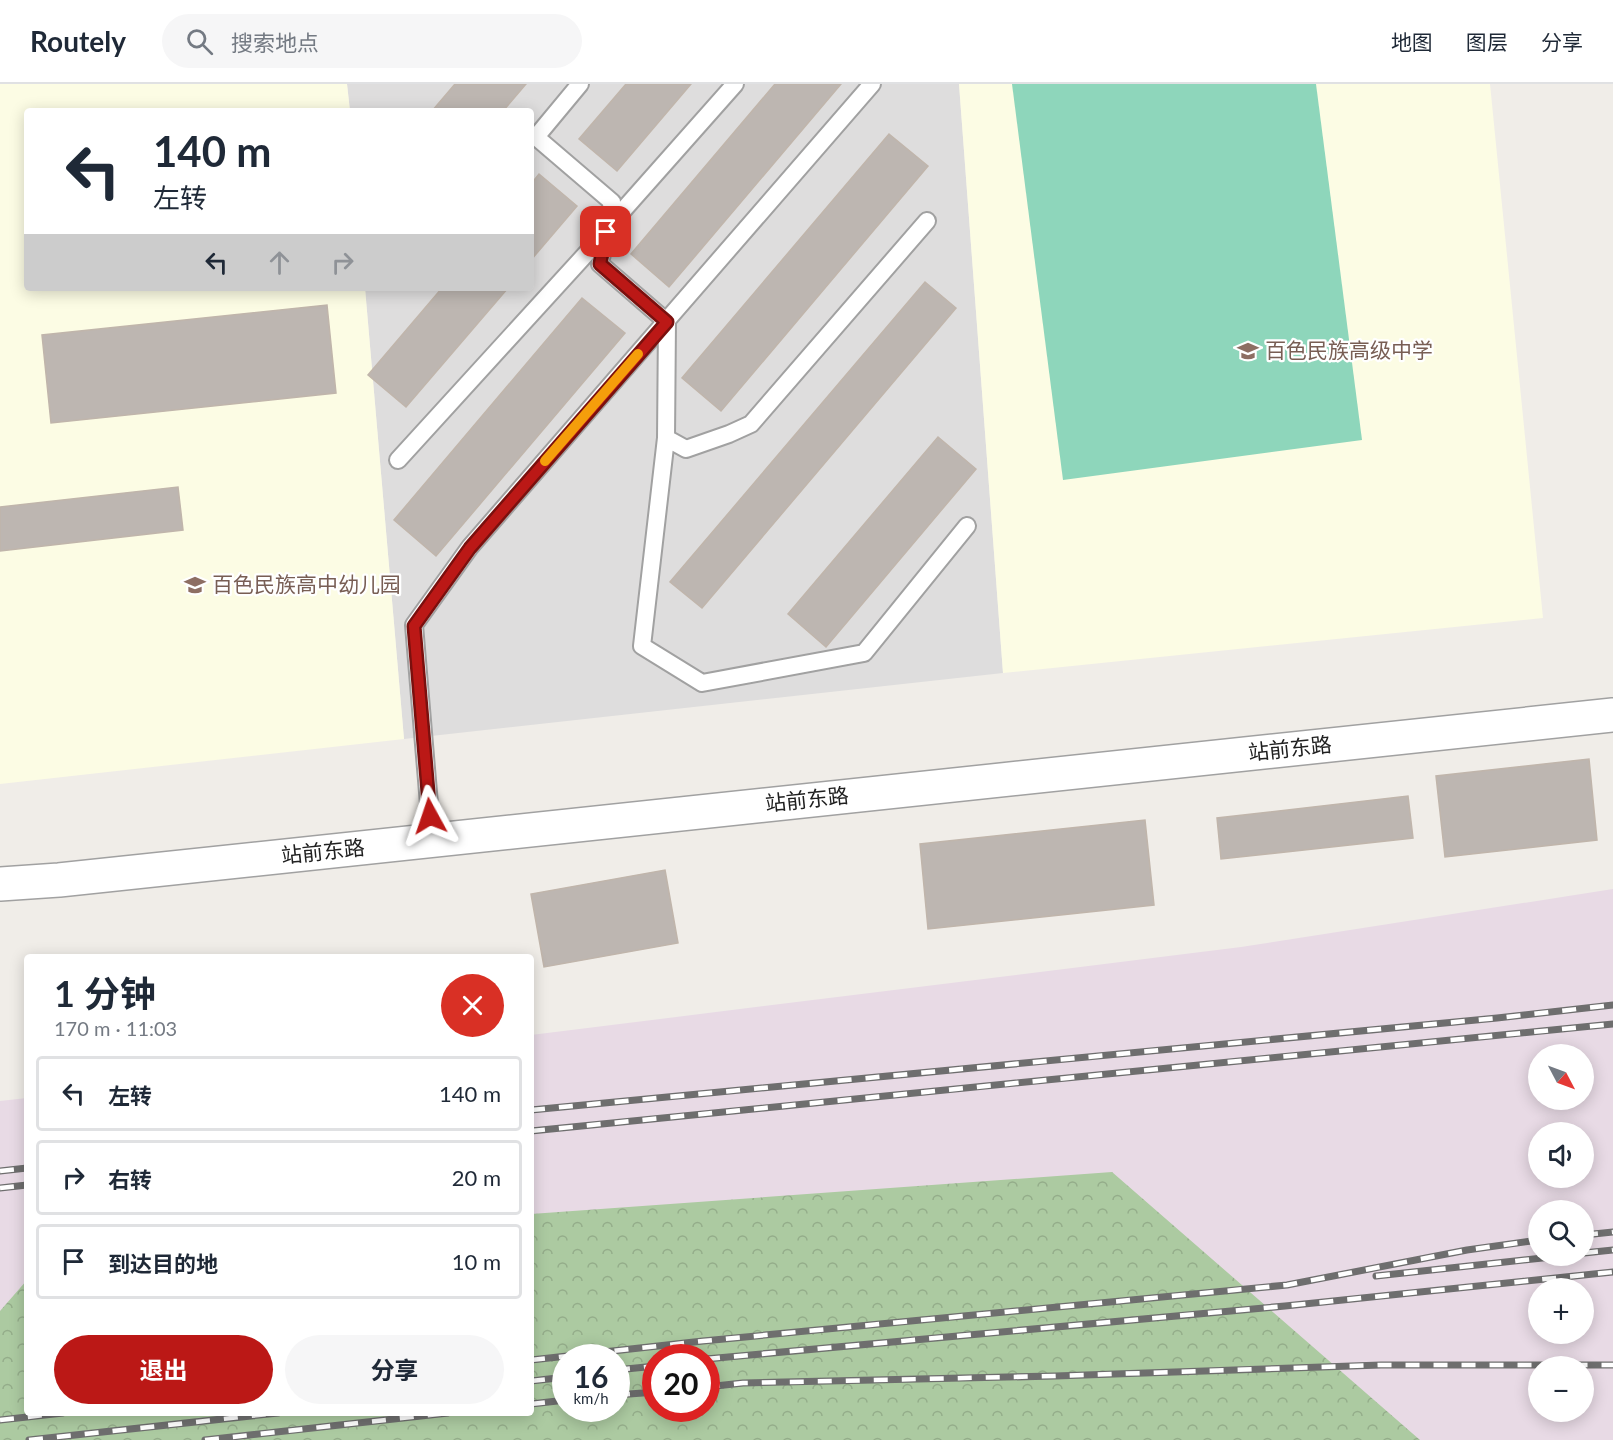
<!DOCTYPE html>
<html lang="zh">
<meta charset="utf-8">
<style>
:root{--surface:#fff;--page:#f6f6f7;--text:#1f2937;--muted:#747a83;--line:#e0e1e3;--accent:#bb1816}
body{margin:0;font-family:Lato,"Noto Sans SC",sans-serif;background:var(--page);color:var(--text);height:100vh;display:flex;flex-direction:column;font-size:22px;white-space:nowrap}
*{box-sizing:border-box;margin:0}
p{font-size:20px;color:var(--muted)}
.icon{flex:none;width:33px;height:33px;fill:none;stroke:currentColor;stroke-width:2;stroke-linecap:round;stroke-linejoin:round}
.map{position:relative;flex:1;overflow:hidden}
.panel{position:absolute;left:24px;top:870px;width:510px;height:462px;display:flex;flex-direction:column;background:var(--surface);border-radius:6px;box-shadow:0 3px 15px #0003}
.panel>*{flex:none}
.banner{position:absolute;left:24px;top:24px;width:510px;height:183px;border-radius:6px;box-shadow:0 3px 15px #0003;background:#fff;color:var(--text);overflow:hidden}
.needle{width:39px;rotate:131deg}
.buttons{position:absolute;left:1528px;top:960px;display:grid;gap:12px}
.buttons a{display:grid;place-items:center;width:66px;height:66px;border-radius:50%;background:var(--surface);box-shadow:0 3px 15px #0003;font-size:30px}
.speed{position:absolute;left:552px;top:1260px;display:flex;gap:12px;font-size:30px;font-weight:700;text-align:center}
.speed>*{display:grid;place-content:center;width:78px;height:78px;border-radius:50%;background:var(--surface);box-shadow:0 3px 15px #0003;line-height:1}
.speed small{font-size:15px;font-weight:400}
.speed .limit{border:9px solid #d22;background:#fff;color:#111}
.pin{position:absolute;display:grid;place-items:center;width:51px;height:51px;color:#fff;margin:-26px;border-radius:12px;box-shadow:0 3px 9px #0006}
.me{position:absolute;width:66px;margin:-33px;rotate:355deg;stroke-linejoin:round;filter:drop-shadow(0 0 4px #0008)}
.turn{display:flex;align-items:center;gap:21px;height:126px;padding:0 30px;font-size:27px}
.turn .icon{width:78px;height:78px;stroke-width:2.5}
.turn b{display:block;font-size:42px;line-height:51px}
.lanes{display:flex;align-items:center;height:57px;padding:0 30px;background:#0003;justify-content:center;gap:30px;direction:ltr}
.lanes .off{opacity:.35}
.round{display:grid;place-items:center;flex:none;width:63px;height:63px;border-radius:32px;background:var(--page)}
.summary{display:flex;align-items:center;justify-content:space-between;height:102px;padding:0 30px}
h1{font-size:36px;font-weight:700;line-height:45px}
.button{display:flex;gap:12px;margin-top:auto;padding:12px 30px}
.button a{flex:1;height:69px;border-radius:36px;background:var(--accent);color:#fff;font-size:24px;font-weight:700;line-height:69px;text-align:center}
.button a+a{background:var(--page);color:var(--text)}
ul{padding:0;list-style:none}
li{display:flex;align-items:center;gap:18px;height:75px;margin:0 12px 9px;padding:0 18px;border:3px solid var(--line);border-radius:6px}
li div{flex:1}
li b{display:block;font-size:22px}
li em{font-style:normal}
header{display:flex;align-items:center;gap:36px;box-sizing:border-box;height:84px;padding:0 30px;background:var(--surface);border-bottom:2px solid var(--line)}
header strong{font-size:28px}
nav{display:flex;gap:33px;margin-inline-start:auto;font-size:21px}
.search{width:420px;height:54px;background:var(--page);display:flex;align-items:center;gap:15px;box-sizing:border-box;padding:0 21px;border-radius:33px;color:var(--muted);font-size:22px}
.map>svg:first-child{display:block}
.residential{fill:#dedddd}
.industrial{fill:#e8dae5;fill-rule:evenodd}
.education{fill:#fcfce4}
.forest{fill:url(#forest-crowns);fill-rule:evenodd}
.pitch{fill:#8ed6bb}
.building{fill:#bdb6b1;stroke:#c0b5ab;stroke-width:1.5}
.lines{fill:none;stroke-linecap:round;stroke-linejoin:round}
.service-casing{stroke:#a1a1a1;stroke-width:20}
.minor-casing{stroke:#a1a1a1;stroke-width:36}
.service{stroke:#fff;stroke-width:16}
.minor{stroke:#fff;stroke-width:33}
.rail-casing{stroke:#6e6e6e;stroke-width:7}
.rail{stroke:#fff;stroke-width:4.5;stroke-dasharray:14;stroke-linecap:butt}
.route-casing{stroke:#7a100e;stroke-width:15}
.route{stroke:#bb1816;stroke-width:10}
.slow{stroke:#f59e0b;stroke-width:10}
.labels{text-anchor:middle;stroke-width:4.5;stroke-linejoin:round;paint-order:stroke}
.education-label{font-size:21px;fill:#785e54;stroke:#fff;text-anchor:start}
.street-label{font-size:21px;fill:#202020;stroke:#fff}
</style>
<header>
<strong>Routely</strong>
<div class="search"><svg class="icon" aria-label="search" viewBox="0 0 24 24"><circle cx="10" cy="10" r="6"/><path d="M15 15l6 6"/></svg>搜索地点</div>
<nav><a>地图</a><a>图层</a><a>分享</a></nav>
</header>
<div class="map">
<svg width="1613" height="1356" viewBox="0 0 1613 1356">
<defs>
<pattern id="forest-crowns" width="20" height="18" patternUnits="userSpaceOnUse" patternTransform="scale(1.5)"><rect width="20" height="18" fill="#accaa1"/><path d="M2 6a3 3 0 1 1 6 0M12 15a3 3 0 1 1 6 0" fill="none" stroke="#94ad8a"/></pattern>
</defs>
<rect width="100%" height="100%" fill="#f0ede8"/>
<path class="residential" d="M347 0H959L1003 589 404 655 365 204H531V27H350Z"/>
<path class="industrial" d="M1613 805V1356H0V1017L27 1014V1329H531V951L1241 863ZM1539 970H1584V1016H1539ZM1539 1048H1584V1094H1539ZM1539 1126H1584V1172H1539ZM1539 1204H1584V1250H1539ZM566 1274H616V1324H566ZM656 1274H706V1324H656ZM1539 1282H1584V1328H1539Z"/>
<path class="education" d="M0 0H347L350 27H27V204H365L404 655 0 700Z
M959 0H1490L1543 534 1003 589Z"/>
<path class="forest" d="M1112 1088 1420 1356H0V1227L27 1196V1329H531V1130ZM566 1274H616V1324H566ZM656 1274H706V1324H656Z"/>
<path class="pitch" d="M1012 0H1316L1362 356 1063 396Z"/>
<path class="building" d="M455 0H526L503 27H432Z
M626 0H691L617 87 579 55Z
M775 0H841L669 203 631 170Z
M889 50 928 82 721 327 682 294Z
M539 90 577 122 531 176V100Z
M925 198 956 224 702 524 670 498Z
M442 204H508L406 323 368 291Z
M582 214 625 249 436 472 394 436Z
M327 221 336 309 51 339 42 251Z
M938 353 976 385 826 563 788 530Z
M178 403 183 446 0 467V423Z
M1589 675 1597 756 1445 773 1436 692Z
M1408 712 1413 754 1221 775 1217 734Z
M1145 736 1154 821 928 845 920 760Z
M665 786 678 859 544 883 531 810Z"/>
<g class="lines">
<defs>
<path id="service" d="M580 0 536 53 612 118 600 180 667 238 666 354 686 365 729 350 751 340 927 137
M666 354 642 562 702 599 864 569 967 442
M398 376 606 148 618 132 735 0
M432 756 414 541 470 463 872 0"/>
<path id="minor" d="M0 800 59 796 1613 631"/>
</defs>
<use href="#service" class="service-casing"/>
<use href="#minor" class="minor-casing"/>
<use href="#service" class="service"/>
<use href="#minor" class="minor"/>
<defs>
<path id="rail" d="M531 1026 1497 934 1613 921
M531 1047 1613 940
M0 1087 27 1084
M0 1104 27 1101
M1584 1151 1613 1148
M1584 1169 1613 1166
M1376 1192 1561 1172
M706 1275 1285 1222 1613 1188
M531 1276 703 1257 1287 1201 1467 1166 1539 1156
M616 1286 656 1282
M531 1297 566 1293
M706 1303 743 1299 1055 1292 1381 1281H1613
M616 1311 656 1308
M531 1320 566 1316
M0 1336 63 1329
M29 1356 278 1329
M205 1356 448 1329"/>
</defs>
<use href="#rail" class="rail-casing"/>
<use href="#rail" class="rail"/>
</g>
<g class="lines">
<defs>
<path id="route" d="M430 732 414 542 470 464 667 238 600 180 606 148"/>
</defs>
<use href="#route" class="route-casing"/>
<use href="#route" class="route"/>
<path class="slow" d="M545 377 638 270"/>
</g>
<defs>
<symbol id="school-bare" viewBox="-9 -9 18 18"><path d="M0-5L7-2L0 1L-7-2ZM-4 1L0 2.5L4 1V4Q0 6-4 4Z" fill="#8d6e63" stroke="#fff" stroke-width="2.5" paint-order="stroke"/></symbol>
</defs>
<g fill-rule="evenodd">
<use href="#school-bare" x="1233" y="252" width="30" height="30"/>
<use href="#school-bare" x="180" y="486" width="30" height="30"/>
</g>
<g class="labels">
<g class="education-label">
<text x="1265" y="274">百色民族高级中学</text>
<text x="212" y="508">百色民族高中幼儿园</text>
</g>
<g class="street-label">
<text transform="translate(1290 665) rotate(-6)" y="7">站前东路</text>
<text transform="translate(807 716) rotate(-6)" y="7">站前东路</text>
<text transform="translate(323 768) rotate(-6)" y="7">站前东路</text>
</g>
</g>
</svg>
<div class="buttons">
<a><svg class="needle" viewBox="-14 -14 28 28"><path d="M0-13l5 13h-10z" fill="#e53935"/><path d="M0 13l5-13h-10z" fill="#747a83"/></svg></a>
<a><svg class="icon" aria-label="sound" viewBox="0 0 24 24"><path d="M4 9h4l5-4v14l-5-4H4zM17 9q2 3 0 6"/></svg></a>
<a><svg class="icon" aria-label="search" viewBox="0 0 24 24"><circle cx="10" cy="10" r="6"/><path d="M15 15l6 6"/></svg></a>
<a>+</a>
<a>−</a>
</div>
<div class="speed"><div>16<small>km/h</small></div><div class="limit">20</div></div>
<div class="pin" style="left:606px;top:148px;background:#d93025"><svg class="icon" aria-label="arrive" viewBox="0 0 24 24"><path d="M6 21V4h12l-3 4 3 4H6"/></svg></div>
<svg class="me" style="left:430px;top:732px" viewBox="-20 -20 40 40"><path d="M0-17L14 15 0 8-14 15z" fill="#bb1816" stroke="#fff" stroke-width="4"/></svg>
<div class="banner">
<div class="turn"><svg class="icon" aria-label="left" viewBox="0 0 24 24"><path d="M17 20v-9H6M10 6l-5 5 5 5"/></svg><div><b>140 m</b>左转</div></div>
<div class="lanes"><svg class="icon" aria-label="left" viewBox="0 0 24 24"><path d="M17 20v-9H6M10 6l-5 5 5 5"/></svg><svg class="icon off" aria-label="ahead" viewBox="0 0 24 24"><path d="M12 20V5M6 11l6-6 6 6"/></svg><svg class="icon off" aria-label="right" viewBox="0 0 24 24"><path d="M7 20v-9h11M14 6l5 5-5 5"/></svg></div>
</div>
<section class="panel">
<div class="summary"><div><h1>1 分钟</h1><p>170 m · 11:03</p></div><a class="round" style="background:#d93025;color:#fff"><svg class="icon" aria-label="close" viewBox="0 0 24 24"><path d="M6 6l12 12M18 6L6 18"/></svg></a></div>
<ul>
<li><svg class="icon" aria-label="left" viewBox="0 0 24 24"><path d="M17 20v-9H6M10 6l-5 5 5 5"/></svg><div><b>左转</b></div><em>140 m</em></li>
<li><svg class="icon" aria-label="right" viewBox="0 0 24 24"><path d="M7 20v-9h11M14 6l5 5-5 5"/></svg><div><b>右转</b></div><em>20 m</em></li>
<li><svg class="icon" aria-label="arrive" viewBox="0 0 24 24"><path d="M6 21V4h12l-3 4 3 4H6"/></svg><div><b>到达目的地</b></div><em>10 m</em></li>
</ul>
<div class="button"><a>退出</a><a>分享</a></div>
</section>
</div>
